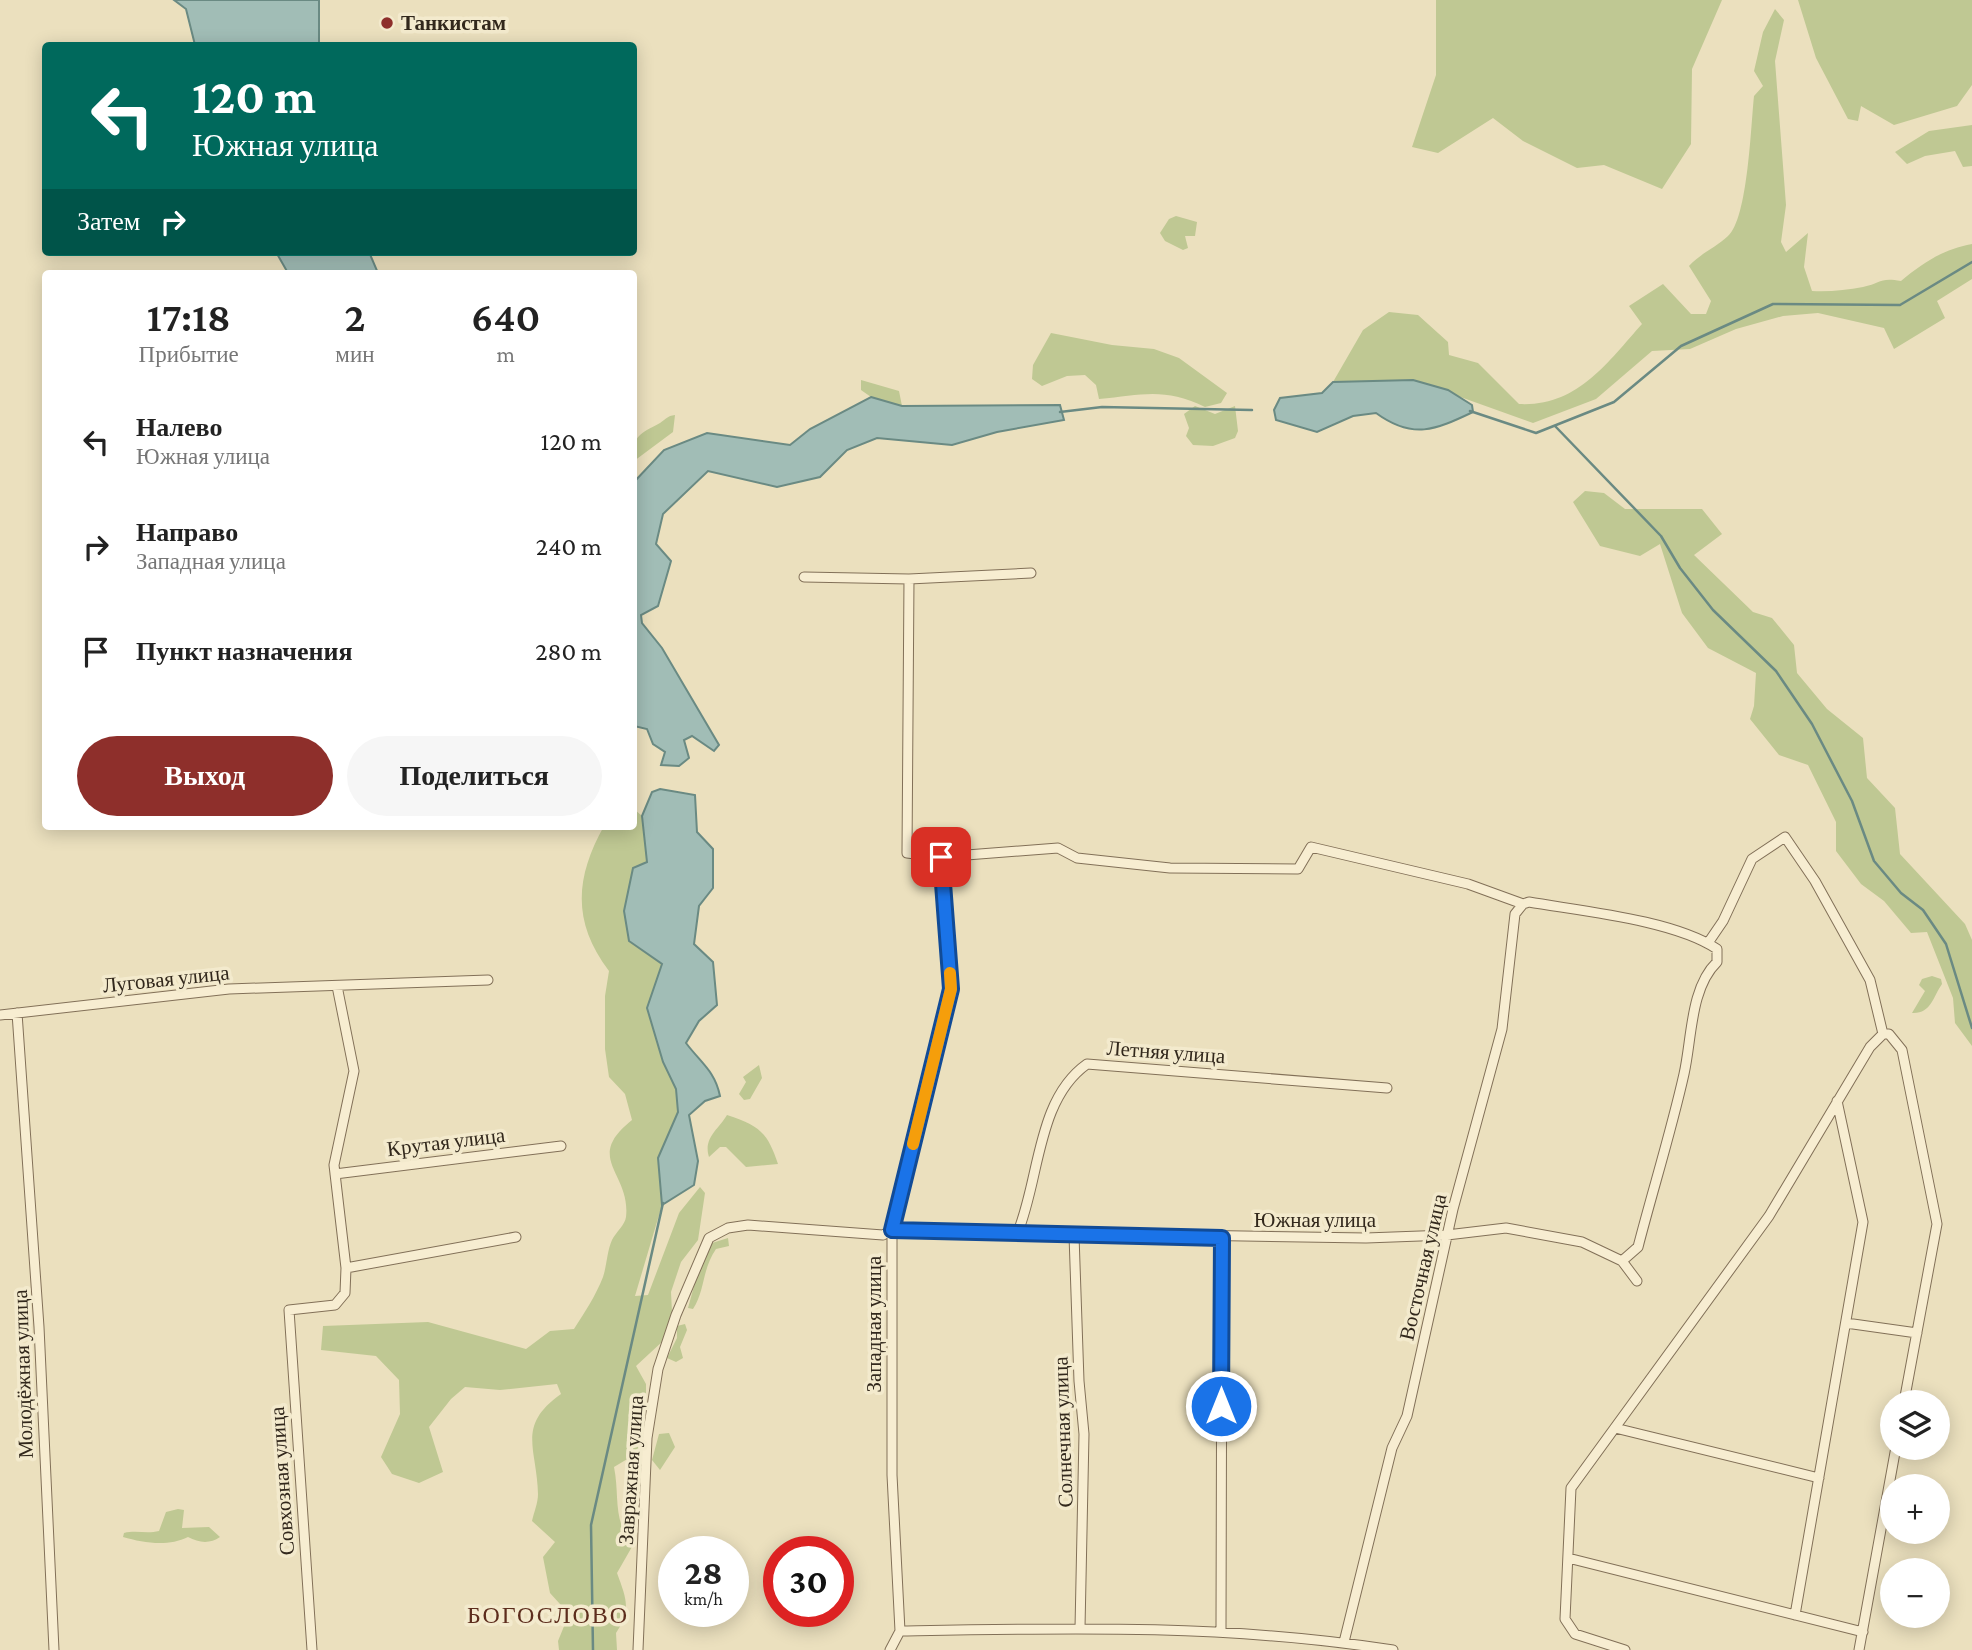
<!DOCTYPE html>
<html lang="ru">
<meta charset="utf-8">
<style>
:root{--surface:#fff;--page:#f6f6f6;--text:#222;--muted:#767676;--accent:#8e2f2b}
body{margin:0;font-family:"Crimson Pro",serif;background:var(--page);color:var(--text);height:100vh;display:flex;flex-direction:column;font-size:26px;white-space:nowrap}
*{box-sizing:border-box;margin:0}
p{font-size:23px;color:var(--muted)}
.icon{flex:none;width:38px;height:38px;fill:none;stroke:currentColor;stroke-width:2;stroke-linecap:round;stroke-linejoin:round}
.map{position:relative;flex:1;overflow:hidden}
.panel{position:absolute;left:42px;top:270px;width:595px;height:560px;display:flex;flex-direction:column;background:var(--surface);border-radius:7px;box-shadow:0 4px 18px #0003}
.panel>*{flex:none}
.top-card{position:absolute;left:42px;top:42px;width:595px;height:214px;border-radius:7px;box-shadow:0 4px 18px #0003;background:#00695c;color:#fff;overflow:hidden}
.fabs{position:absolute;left:1880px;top:1390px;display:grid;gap:14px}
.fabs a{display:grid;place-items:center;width:70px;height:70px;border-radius:50%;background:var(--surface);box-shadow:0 4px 18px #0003;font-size:35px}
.speed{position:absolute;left:658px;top:1536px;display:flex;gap:14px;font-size:35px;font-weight:700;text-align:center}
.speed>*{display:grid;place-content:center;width:91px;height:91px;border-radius:50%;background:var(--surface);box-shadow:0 4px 18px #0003;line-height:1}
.speed small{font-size:18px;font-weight:400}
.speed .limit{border:10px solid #d22;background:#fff;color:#111}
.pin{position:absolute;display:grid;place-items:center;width:60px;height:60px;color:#fff;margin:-30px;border-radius:14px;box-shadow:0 4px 10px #0006}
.me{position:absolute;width:77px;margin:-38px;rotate:0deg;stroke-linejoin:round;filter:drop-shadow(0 0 5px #0008)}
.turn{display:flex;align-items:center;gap:24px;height:147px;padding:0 35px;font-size:32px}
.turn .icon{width:91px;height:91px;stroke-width:2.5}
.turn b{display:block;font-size:49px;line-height:60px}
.then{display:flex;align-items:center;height:66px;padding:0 35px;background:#0003;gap:14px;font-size:26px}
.eta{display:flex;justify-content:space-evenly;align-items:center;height:119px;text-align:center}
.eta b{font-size:42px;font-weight:600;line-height:49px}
.button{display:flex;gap:14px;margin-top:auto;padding:14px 35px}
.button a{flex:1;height:80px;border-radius:42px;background:var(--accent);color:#fff;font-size:28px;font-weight:600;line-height:80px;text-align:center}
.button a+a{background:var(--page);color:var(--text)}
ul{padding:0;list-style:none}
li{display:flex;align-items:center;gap:21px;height:105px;padding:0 35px}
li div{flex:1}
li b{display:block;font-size:26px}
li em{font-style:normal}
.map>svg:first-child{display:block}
.green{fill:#bfc893}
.water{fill:#a1bdb6;stroke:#6a8a83;stroke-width:2}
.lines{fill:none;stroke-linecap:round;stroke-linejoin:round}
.stream{stroke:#6a8a83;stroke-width:2.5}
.street-casing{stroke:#827058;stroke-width:11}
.street{stroke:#f7edd1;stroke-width:9}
.route-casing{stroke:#114b97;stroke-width:18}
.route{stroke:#1a73e8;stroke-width:12}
.slow{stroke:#f59e0b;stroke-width:12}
.poi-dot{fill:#8e2f2b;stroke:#f3eacd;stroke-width:2.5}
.labels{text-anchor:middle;stroke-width:7;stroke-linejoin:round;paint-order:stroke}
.poi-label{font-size:21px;font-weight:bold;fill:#32281c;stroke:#f3eacd;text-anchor:start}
.street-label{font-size:21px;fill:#32281c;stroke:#f3eacd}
.quarter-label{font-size:24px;letter-spacing:2px;fill:#5d2d1d;stroke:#f3eacd}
</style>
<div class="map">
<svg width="1972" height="1650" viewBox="0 0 1972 1650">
<rect width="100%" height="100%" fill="#ebe0be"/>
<path class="green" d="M1436 0H1722L1692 69 1691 144 1662 189 1604 165 1577 168 1523 141 1493 118 1438 153 1412 147 1436 75Z
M1798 0H1972V85L1957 106 1894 125 1861 106 1858 121 1848 119 1816 58Z
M1775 9 1784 20 1775 61 1786 205 1781 242 1786 252 1808 233 1804 267 1812 291C1829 292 1847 290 1863 287 1881 283 1880 277 1901 281 1924 262 1942 250 1972 244V279L1937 301 1945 318 1894 349 1884 328 1818 313 1783 316 1736 329 1690 349 1652 351 1596 399 1533 423 1413 380 1333 382 1363 330 1389 312 1418 315 1448 342 1449 355 1478 363 1519 404C1577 407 1607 363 1642 324L1629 306 1663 284 1691 314H1706L1711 301 1689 266C1701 253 1715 248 1728 236 1748 219 1751 124 1754 96L1763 86 1754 71 1763 32Z
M1972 125V166L1963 167 1955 151 1925 156 1907 164 1895 152 1929 131Z
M1176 216 1197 222 1195 236H1185L1188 248 1183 250 1165 241 1160 233 1169 219Z
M1051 333 1112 345 1154 349 1179 358 1227 393 1221 403 1205 407C1164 387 1142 395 1099 399L1096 385 1085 375 1067 376 1042 386 1032 379 1033 365Z
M861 380 899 391 902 406 871 397 861 390Z
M1195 406 1215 414 1235 406 1238 431 1235 438 1213 446 1193 445 1186 436 1189 428 1184 414Z
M675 415 673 432 634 461C633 435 638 435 660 423 666 419 667 416 675 415Z
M1585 491 1604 493 1625 509H1702L1722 534 1694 555 1753 612 1772 618 1794 645 1797 673 1827 709 1863 738 1867 778 1895 808 1900 854 1965 924 1972 940V1046L1955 1023 1953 998 1927 932 1911 933 1884 901 1861 884 1836 851V822L1808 765 1779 755 1750 719 1754 706 1756 673 1708 648 1682 613 1660 544 1640 556 1600 546 1573 502Z
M634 809 642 816 647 862 633 868 624 911 629 941 662 964 647 1008 663 1062 676 1089 678 1112 658 1158 662 1205 635 1296 648 1295 679 1213 700 1187 705 1193 698 1240 681 1262 671 1292 672 1312 663 1341 636 1366 646 1384V1407L634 1418 639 1452 614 1467C620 1496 612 1521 633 1545L617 1573C626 1598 632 1610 616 1633L617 1650H559L558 1641 569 1614 550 1593 543 1557 555 1542 532 1521C534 1512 538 1503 538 1494 537 1448 516 1426 561 1394L557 1384 500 1390 465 1387 451 1399 429 1427 443 1472 419 1483 392 1474 381 1457 400 1414 399 1380 376 1356 321 1350 323 1326 428 1322 526 1349 550 1331 574 1329C585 1312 596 1295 603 1277 607 1265 607 1251 612 1240 616 1232 625 1225 626 1217 631 1172 583 1159 632 1120L625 1094 609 1077 605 1049V996L609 971C572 922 575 878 604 826H634Z
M1932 976 1941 979 1942 984C1933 997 1931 1014 1912 1013L1925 991 1919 985 1922 979Z
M759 1065 762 1078 750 1099 744 1100 739 1094 746 1082 743 1077Z
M727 1115C760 1126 767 1132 778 1164L746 1167 726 1147H720L709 1157C703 1138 718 1130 727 1115Z
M728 1238 729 1246 716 1249C702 1269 705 1291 693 1309L688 1308 699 1268 712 1243Z
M685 1324 687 1330 680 1347 683 1358 676 1362 667 1358 677 1338V1326Z
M669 1433 675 1447 660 1470 652 1460 659 1434Z
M289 1507C297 1518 295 1532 288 1543L284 1538 281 1509Z
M178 1509 184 1510 182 1528 209 1527 220 1537C210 1544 199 1543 188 1537 168 1547 144 1543 123 1537L124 1533C136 1530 147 1534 159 1531L166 1512Z"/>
<path class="water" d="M174 0H319V45H195L186 9Z
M276 252H369L378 273H288Z
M1413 380 1448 390 1472 405 1473 412C1435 430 1413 440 1376 413L1353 416 1317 432 1276 420 1274 410 1280 398 1322 393 1333 382Z
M871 397 902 406 1060 405 1064 420 997 432 952 445 877 438 847 450 820 477 777 487 708 471 663 514 656 544 671 561 658 606 641 615 642 623 662 648 719 745 714 751 692 736 684 740 689 758 679 766 661 765 665 752 653 744 647 729 634 726V482L664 450 707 433 790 445 810 429Z
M660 789 695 795 697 832 713 849V888L699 906 694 944 713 962 717 1005 699 1021 686 1043C701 1063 715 1071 720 1096L705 1101 689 1115 698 1161 694 1185 662 1205 658 1158 678 1112 676 1089 663 1062 647 1008 662 964 629 941 624 911 633 868 647 862 642 816 652 792Z"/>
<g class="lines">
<path class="stream" d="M1470 411 1536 433 1614 402 1681 346 1773 304 1900 305 1972 262
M1060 412 1102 407 1252 410
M1555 426 1661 536 1680 568 1713 610 1776 671 1812 724 1852 801 1874 861 1901 893 1923 910 1946 944 1972 1028
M593 1650 591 1525 663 1203"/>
<defs>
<path id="street" d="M1031 573 909 579 907 853 941 857 1058 848 1077 858 1170 868 1298 869 1311 847 1468 884 1523 904
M804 577 909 579
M1708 943 1723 921 1752 859 1785 837 1815 881 1870 980 1883 1034
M17 1013 39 1327 54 1650
M0 1015 229 989 488 980
M335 1174 561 1146
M1017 1234C1040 1180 1036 1100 1087 1064L1387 1088
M1074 1235 1079 1381 1084 1434 1080 1628
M346 1268 516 1237
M1846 1323 1917 1333
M1615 1428 1819 1478
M1568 1558 1863 1632
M1795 1615 1863 1222 1837 1101
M1221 1630 1222 1238
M900 1631 892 1475V1230L951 989 941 857
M900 1631C1066 1628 1227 1624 1393 1650
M1344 1642 1392 1448 1407 1416 1453 1209 1502 1029 1515 914 1523 904 1529 902C1581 911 1674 920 1717 949V962C1690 988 1692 1039 1684 1074 1671 1132 1653 1189 1638 1247L1622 1261
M312 1650 289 1310 335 1305 345 1293 346 1268 334 1165 354 1071 337 986
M638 1650 647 1438 658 1369 676 1315 709 1238 728 1228 748 1225 883 1235 892 1230 1366 1238 1447 1235 1506 1228 1582 1242 1622 1261 1637 1281
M890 1650 900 1631
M1625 1650 1575 1634 1565 1619 1571 1488 1769 1216 1870 1047 1883 1034H1889L1902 1050 1937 1224 1904 1402
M1859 1650 1896 1447"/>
</defs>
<use href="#street" class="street-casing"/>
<use href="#street" class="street"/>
</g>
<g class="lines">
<defs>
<path id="route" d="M941 857 951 989 892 1230 1222 1238 1221 1406"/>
</defs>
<use href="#route" class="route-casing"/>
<use href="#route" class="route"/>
<path class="slow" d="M913 1144 951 989 950 973"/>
</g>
<circle class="poi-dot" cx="387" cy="23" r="7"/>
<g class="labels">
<g class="poi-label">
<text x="401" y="30">Танкистам</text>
</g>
<g class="street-label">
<text transform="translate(166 979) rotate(-6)" y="7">Луговая улица</text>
<text transform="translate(1166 1052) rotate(4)" y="7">Летняя улица</text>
<text transform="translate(446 1142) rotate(-7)" y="7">Крутая улица</text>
<text x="1315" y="1227">Южная улица</text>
<text transform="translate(1423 1267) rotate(-77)" y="7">Восточная улица</text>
<text transform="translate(874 1324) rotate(-90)" y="7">Западная улица</text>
<text transform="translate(23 1374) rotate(-92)" y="7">Молодёжная улица</text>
<text transform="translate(1063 1432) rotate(-92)" y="7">Солнечная улица</text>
<text transform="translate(631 1470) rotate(-86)" y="7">Завражная улица</text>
<text transform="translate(282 1481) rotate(-94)" y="7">Совхозная улица</text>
</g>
<g class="quarter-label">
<text x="548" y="1623">БОГОСЛОВО</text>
</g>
</g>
</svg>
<div class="fabs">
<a><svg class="icon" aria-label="layers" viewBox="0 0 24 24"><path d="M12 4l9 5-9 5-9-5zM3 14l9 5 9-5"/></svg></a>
<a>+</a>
<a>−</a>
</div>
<div class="speed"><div>28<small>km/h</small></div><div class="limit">30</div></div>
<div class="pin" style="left:941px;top:857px;background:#d93025"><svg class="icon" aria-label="arrive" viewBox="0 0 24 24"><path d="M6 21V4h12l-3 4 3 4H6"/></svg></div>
<svg class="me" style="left:1221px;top:1406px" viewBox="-20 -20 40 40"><circle r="17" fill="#1a73e8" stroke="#fff" stroke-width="3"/><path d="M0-11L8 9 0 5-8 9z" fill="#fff"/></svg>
<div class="top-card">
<div class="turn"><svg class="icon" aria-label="left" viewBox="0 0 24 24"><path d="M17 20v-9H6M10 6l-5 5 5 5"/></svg><div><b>120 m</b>Южная улица</div></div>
<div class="then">Затем<svg class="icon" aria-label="right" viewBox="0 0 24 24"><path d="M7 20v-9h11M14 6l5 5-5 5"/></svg></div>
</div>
<section class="panel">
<div class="eta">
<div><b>17:18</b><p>Прибытие</p></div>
<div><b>2</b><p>мин</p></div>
<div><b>640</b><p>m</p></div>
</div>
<ul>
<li><svg class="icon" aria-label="left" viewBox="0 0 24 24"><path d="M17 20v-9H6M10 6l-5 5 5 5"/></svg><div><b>Налево</b><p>Южная улица</p></div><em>120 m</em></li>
<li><svg class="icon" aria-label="right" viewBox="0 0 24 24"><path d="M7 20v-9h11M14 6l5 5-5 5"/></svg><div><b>Направо</b><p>Западная улица</p></div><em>240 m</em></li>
<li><svg class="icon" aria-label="arrive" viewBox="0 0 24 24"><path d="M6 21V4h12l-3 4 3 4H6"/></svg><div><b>Пункт назначения</b></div><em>280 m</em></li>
</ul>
<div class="button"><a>Выход</a><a>Поделиться</a></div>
</section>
</div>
